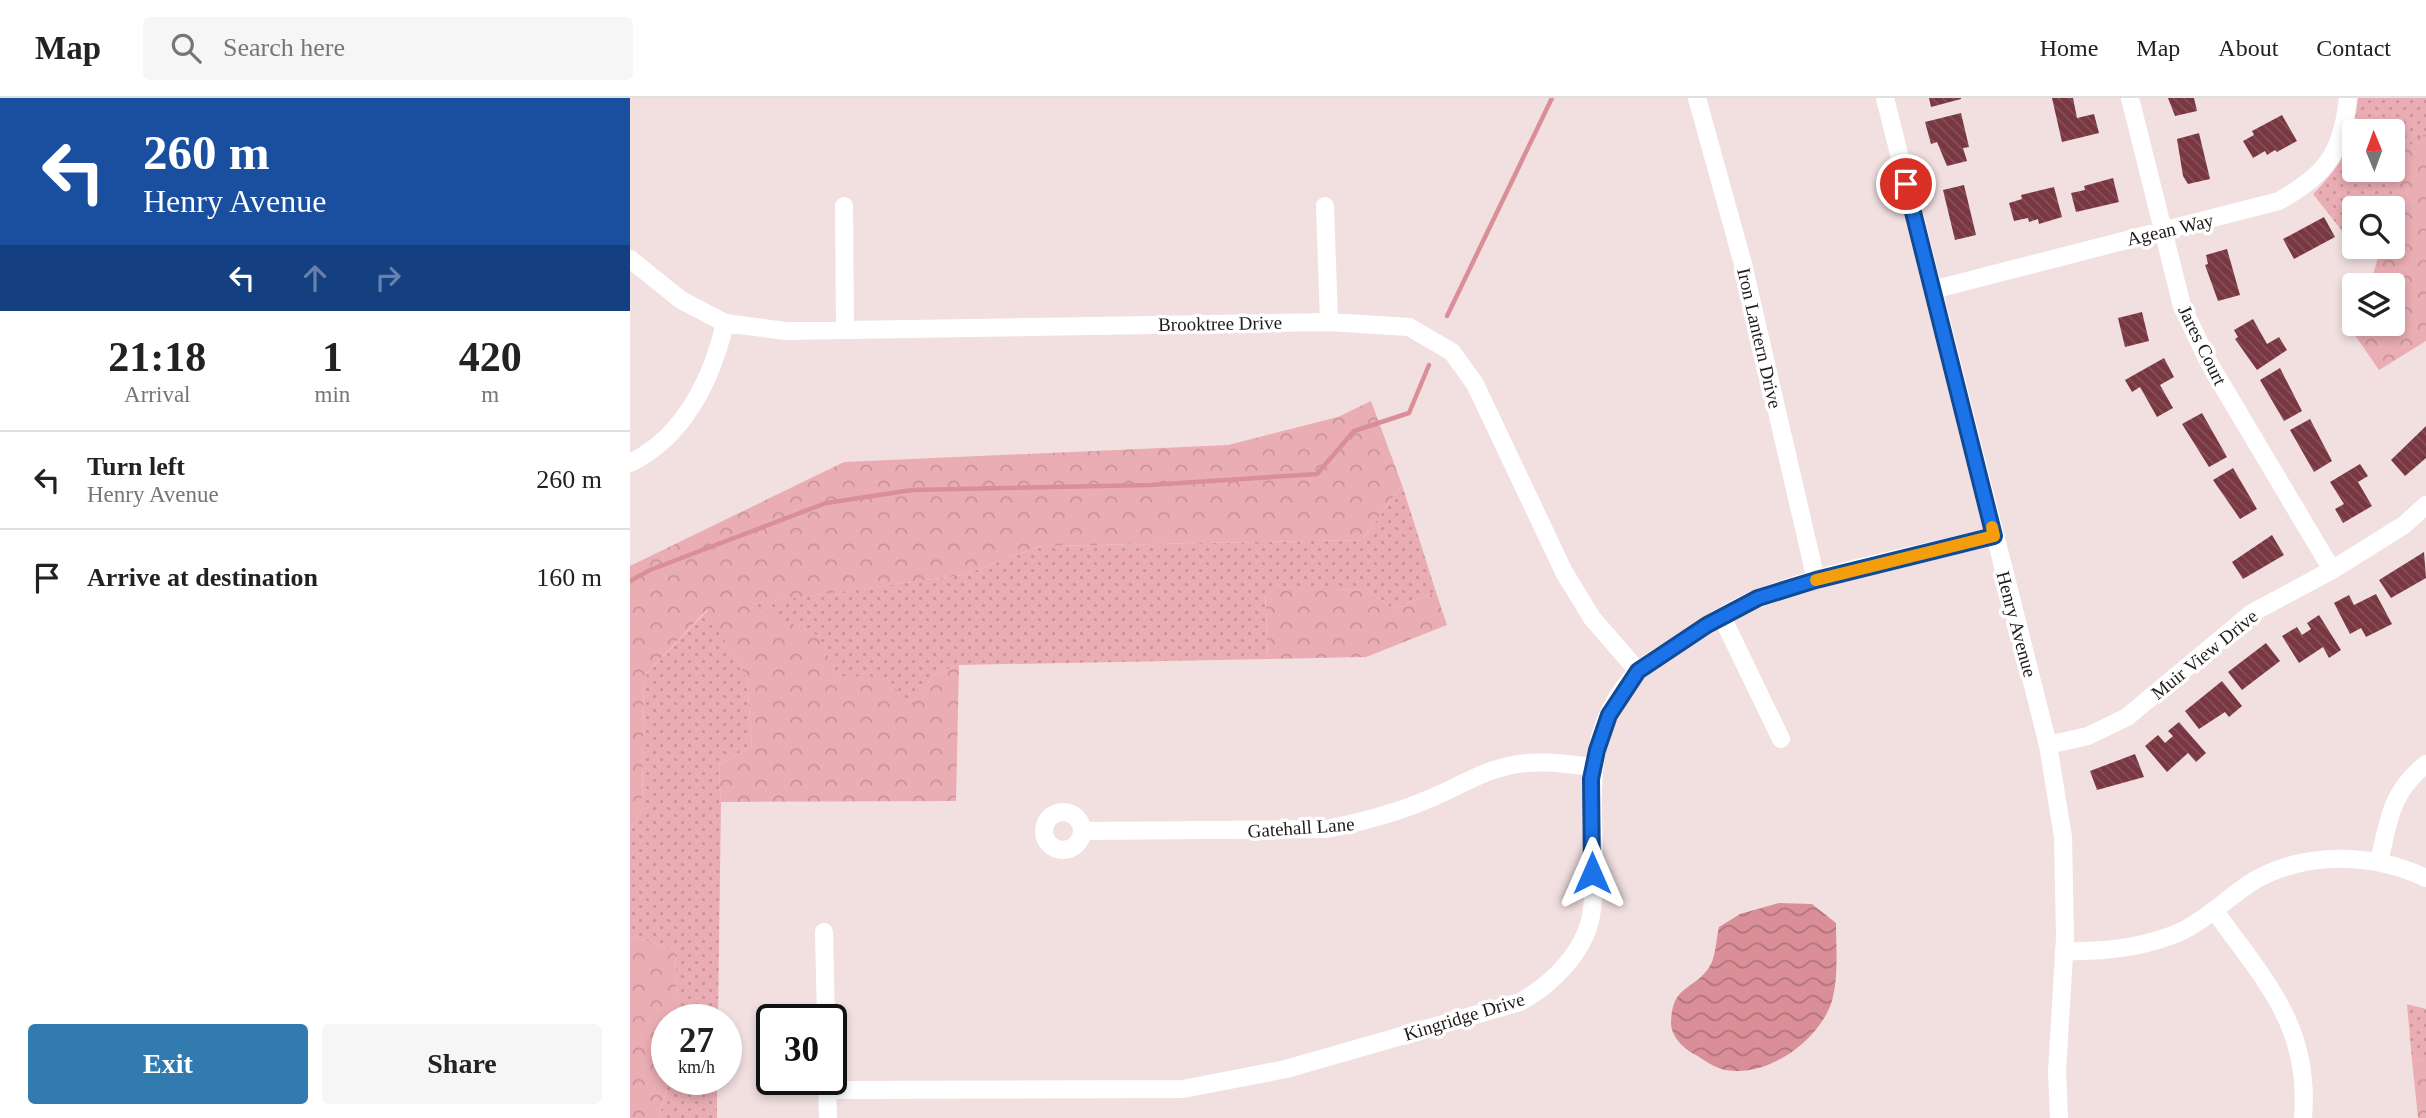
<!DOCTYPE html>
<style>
:root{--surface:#fff;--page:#f6f6f6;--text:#222;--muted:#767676;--line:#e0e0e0;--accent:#327baf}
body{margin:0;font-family:Georgia,serif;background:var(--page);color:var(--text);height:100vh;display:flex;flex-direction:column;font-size:26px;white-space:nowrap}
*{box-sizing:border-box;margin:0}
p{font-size:23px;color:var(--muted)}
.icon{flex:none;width:38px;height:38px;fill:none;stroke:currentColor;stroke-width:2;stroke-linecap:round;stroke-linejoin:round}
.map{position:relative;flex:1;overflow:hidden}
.sheet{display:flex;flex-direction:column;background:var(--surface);width:630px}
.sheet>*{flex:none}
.hud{background:#1a4fa0;color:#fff;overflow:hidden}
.needle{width:46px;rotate:359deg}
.buttons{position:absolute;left:1712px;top:21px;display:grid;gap:14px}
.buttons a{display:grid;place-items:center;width:63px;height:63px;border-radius:7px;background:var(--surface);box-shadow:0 4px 10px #0003;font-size:35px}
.speed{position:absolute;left:21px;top:906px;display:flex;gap:14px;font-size:35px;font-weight:700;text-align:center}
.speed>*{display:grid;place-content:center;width:91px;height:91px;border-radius:50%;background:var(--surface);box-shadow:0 4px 10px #0003;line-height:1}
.speed small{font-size:18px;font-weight:400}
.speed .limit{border:4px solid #111;border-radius:10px;background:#fff;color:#111}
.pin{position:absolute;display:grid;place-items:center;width:60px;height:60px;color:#fff;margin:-30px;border:4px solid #fff;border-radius:50%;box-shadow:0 2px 7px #0007}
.me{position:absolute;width:77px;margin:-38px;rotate:0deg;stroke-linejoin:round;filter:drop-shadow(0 0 5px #0008)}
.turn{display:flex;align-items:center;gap:24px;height:147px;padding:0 28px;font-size:32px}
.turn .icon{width:91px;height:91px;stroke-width:2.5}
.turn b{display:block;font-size:49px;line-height:60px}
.lanes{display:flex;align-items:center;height:66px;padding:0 28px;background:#0003;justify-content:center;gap:35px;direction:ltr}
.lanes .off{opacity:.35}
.eta{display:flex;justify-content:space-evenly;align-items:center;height:119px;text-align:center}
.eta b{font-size:42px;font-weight:700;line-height:49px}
.action{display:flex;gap:14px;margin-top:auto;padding:14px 28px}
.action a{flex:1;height:80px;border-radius:7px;background:var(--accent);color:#fff;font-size:28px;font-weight:700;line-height:80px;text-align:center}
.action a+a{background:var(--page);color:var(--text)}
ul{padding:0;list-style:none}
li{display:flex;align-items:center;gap:21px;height:98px;padding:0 28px;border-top:2px solid var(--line)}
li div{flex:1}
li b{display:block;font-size:26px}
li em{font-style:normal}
header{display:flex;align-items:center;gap:42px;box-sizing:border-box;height:98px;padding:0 35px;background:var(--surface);border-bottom:2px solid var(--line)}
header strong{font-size:33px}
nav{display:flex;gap:38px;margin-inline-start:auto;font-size:24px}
.search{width:490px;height:63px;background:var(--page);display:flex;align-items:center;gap:18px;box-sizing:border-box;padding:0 24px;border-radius:7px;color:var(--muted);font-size:26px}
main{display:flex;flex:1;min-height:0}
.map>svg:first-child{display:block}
.grass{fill:url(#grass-dots);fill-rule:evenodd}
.forest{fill:url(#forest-crowns)}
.water{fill:url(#water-waves)}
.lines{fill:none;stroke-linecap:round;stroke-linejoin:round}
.stream{stroke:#da8f98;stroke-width:4.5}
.building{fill:url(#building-back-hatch)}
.minor{stroke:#fff;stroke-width:18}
.route-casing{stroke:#114b97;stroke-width:18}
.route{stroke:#1a73e8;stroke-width:12}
.slow{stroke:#f59e0b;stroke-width:12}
.labels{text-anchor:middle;stroke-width:7;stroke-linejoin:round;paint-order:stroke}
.street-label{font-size:19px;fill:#211b1b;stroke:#fff}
</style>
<header>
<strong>Map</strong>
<div class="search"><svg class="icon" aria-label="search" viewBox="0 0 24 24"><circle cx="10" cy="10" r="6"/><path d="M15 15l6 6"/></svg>Search here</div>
<nav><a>Home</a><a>Map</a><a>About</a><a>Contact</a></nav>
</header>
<main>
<section class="sheet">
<div class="hud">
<div class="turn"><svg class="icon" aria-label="left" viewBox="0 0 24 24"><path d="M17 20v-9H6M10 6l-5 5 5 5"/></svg><div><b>260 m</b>Henry Avenue</div></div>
<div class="lanes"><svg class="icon" aria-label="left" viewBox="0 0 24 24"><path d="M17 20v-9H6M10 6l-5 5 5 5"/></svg><svg class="icon off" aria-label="ahead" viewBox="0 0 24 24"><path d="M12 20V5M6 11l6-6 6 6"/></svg><svg class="icon off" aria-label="right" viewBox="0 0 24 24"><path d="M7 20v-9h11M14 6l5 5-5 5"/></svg></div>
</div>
<div class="eta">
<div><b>21:18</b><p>Arrival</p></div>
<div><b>1</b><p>min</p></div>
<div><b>420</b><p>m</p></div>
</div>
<ul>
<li><svg class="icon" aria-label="left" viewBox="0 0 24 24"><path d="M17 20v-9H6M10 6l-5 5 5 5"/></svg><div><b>Turn left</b><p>Henry Avenue</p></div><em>260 m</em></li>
<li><svg class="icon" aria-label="arrive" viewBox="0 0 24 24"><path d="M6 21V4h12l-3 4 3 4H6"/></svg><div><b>Arrive at destination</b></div><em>160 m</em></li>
</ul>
<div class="action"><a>Exit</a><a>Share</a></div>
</section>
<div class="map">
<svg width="1796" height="1020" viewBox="0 0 1796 1020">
<defs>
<pattern id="grass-dots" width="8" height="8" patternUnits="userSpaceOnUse" patternTransform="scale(1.75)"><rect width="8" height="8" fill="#eaadb3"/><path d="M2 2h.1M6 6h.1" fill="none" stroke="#c89499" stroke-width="1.8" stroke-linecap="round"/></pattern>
<pattern id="forest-crowns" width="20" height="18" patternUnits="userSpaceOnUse" patternTransform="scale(1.75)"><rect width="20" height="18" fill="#eaadb3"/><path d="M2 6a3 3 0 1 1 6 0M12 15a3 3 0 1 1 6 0" fill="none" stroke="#c89499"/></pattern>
<pattern id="water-waves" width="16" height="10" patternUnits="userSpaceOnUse" patternTransform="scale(1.75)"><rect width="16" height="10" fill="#da8f98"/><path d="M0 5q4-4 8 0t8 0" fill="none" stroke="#b0747b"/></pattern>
<pattern id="building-back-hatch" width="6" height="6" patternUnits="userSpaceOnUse" patternTransform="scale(1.75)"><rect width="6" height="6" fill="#783741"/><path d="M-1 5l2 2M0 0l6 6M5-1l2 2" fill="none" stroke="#865159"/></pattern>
</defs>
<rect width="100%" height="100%" fill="#f2e0e1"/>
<path class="grass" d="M1728 0H1796V36L1773 56 1760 110H1724V148L1683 96C1715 64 1723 45 1728 0ZM1724 33H1762V72H1724Z
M772 387 806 494 763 511 736 491 635 494 638 561 329 567 303 577 279 612 207 578 188 538 119 506 333 477 411 448 732 442Z
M78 512 117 581 122 648 89 667 91 704 88 922H48L45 852 0 838V732L12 712 14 578Z
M1777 906 1796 911V961L1782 962Z
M39 982H87V1020H29Z"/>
<path class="forest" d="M1796 36V243L1749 272 1722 233 1725 226H1762V187H1740L1751 149H1762C1762 117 1758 51 1796 36Z
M741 303 772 387 732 442 411 448 333 477 121 506 189 538 207 578 258 579 279 611 303 577 329 567 326 703 91 704 89 667 122 648 117 581 77 512 14 578 12 712 0 732V468L214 364 598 347 708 319Z
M736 491 763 511 806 494 817 527 736 559 638 561 635 493Z
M0 838 45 852 48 922H37V982H39L29 1020H0Z
M1796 961V1020H1788L1782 962Z"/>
<path class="water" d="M1149 805 1182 806 1206 825C1206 851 1209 881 1201 906 1187 944 1137 980 1095 972 1085 970 1074 962 1066 957 1055 952 1041 939 1041 925 1042 887 1061 894 1078 871 1086 861 1086 841 1089 829L1110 816Z"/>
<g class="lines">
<path class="stream" d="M817 218 922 0
M0 483 20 472 196 405 282 392 520 387 687 376 724 333 779 315 799 267"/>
</g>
<path class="building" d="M1299 0H1331V1L1301 9Z
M1422 0H1443L1447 20 1464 16 1469 35 1432 44Z
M1538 0H1564L1567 13 1545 18Z
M1331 15 1339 49 1333 50 1337 63 1317 68 1307 44 1301 46 1295 24Z
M1652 17 1667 43 1647 54 1645 52 1637 57 1635 53 1623 60 1613 43 1624 37 1622 33Z
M1569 35 1580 81 1558 86 1553 78 1547 41Z
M1483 80 1489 104 1446 114 1441 95 1455 92 1454 88Z
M1334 87 1346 137 1325 142 1313 92Z
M1424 89 1432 119 1409 126 1408 121 1399 124 1398 120 1384 123 1379 105 1392 101 1391 97Z
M1694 119 1705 139 1664 161 1653 141Z
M1597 151 1610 197 1588 203 1575 167 1578 166 1576 157Z
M1512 214 1519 243 1495 249 1488 220Z
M1623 221 1637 246 1649 239 1657 252 1627 272 1605 241 1608 239 1604 232Z
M1534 260 1544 279 1530 287 1543 310 1527 319 1510 289 1502 294 1495 282Z
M1650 270 1672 313 1654 323 1630 282Z
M1572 315 1597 359 1579 369 1552 326Z
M1680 321 1702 363 1684 374 1660 332Z
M1796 328V360L1775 378 1761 362Z
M1730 366 1738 378 1728 384 1742 408 1713 425 1705 411 1714 406 1700 384Z
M1603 370 1627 411 1610 421 1583 382Z
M1642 437 1654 457 1613 481 1602 464Z
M1794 454 1796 480 1761 500 1749 482Z
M1746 496 1762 526 1736 539 1731 530 1720 536 1704 505 1719 497 1724 507Z
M1689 517 1711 552 1699 560 1693 549 1669 565 1652 538 1667 529 1672 537 1681 531 1677 525Z
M1636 545 1650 563 1612 592 1598 574Z
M1592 583 1612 608 1599 619 1595 614 1569 631 1555 613Z
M1549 624 1576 655 1566 664 1558 655 1537 674 1515 648 1528 637 1535 645 1543 638 1538 633Z
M1505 656 1514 679 1467 692 1460 673Z"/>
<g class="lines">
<path class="minor" d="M1067 0 1113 166 1186 482
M1255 0 1418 647 1433 739 1435 839 1427 974 1429 1020
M1500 0 1552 208 1579 265 1702 472
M214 108 215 231
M695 108 699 224
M0 161 51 202 95 225 155 233 699 224 779 229 822 254 845 286 934 474 962 520 1008 573
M1302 192 1649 103C1697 76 1712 55 1718 0
M0 365C54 339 82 281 95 225
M1092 519 1151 641
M1418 647 1458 638 1497 619 1622 515 1702 472 1774 427 1796 407
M414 733a19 19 0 1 1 38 0a19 19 0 1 1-38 0Z
M452 733 696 731C732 724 766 715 799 701 826 690 850 674 878 668 906 661 936 666 964 669
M1749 764C1759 722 1760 695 1796 666
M1584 812C1634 882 1681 928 1673 1020
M194 834 196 922
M1434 853C1473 854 1513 850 1550 834 1578 821 1599 798 1625 782 1677 753 1743 755 1796 780
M197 982 198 1020
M198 992 553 991 656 971 890 904C923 886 958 851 962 811 972 728 940 644 1007 574 1018 564 1034 556 1047 547 1073 530 1100 511 1129 500 1204 471 1286 458 1364 438"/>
</g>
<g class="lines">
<defs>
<path id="route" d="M962 775 961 681 967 652 979 617 1008 573 1077 527 1128 500 1186 482 1364 438 1276 86"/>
</defs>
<use href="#route" class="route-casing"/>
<use href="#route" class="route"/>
<path class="slow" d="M1186 482 1364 438 1362 429"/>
</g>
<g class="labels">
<g class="street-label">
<text transform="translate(1540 131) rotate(-13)" y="7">Agean Way</text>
<text transform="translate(590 225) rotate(-1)" y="7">Brooktree Drive</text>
<text transform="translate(1130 240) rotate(77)" y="7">Iron Lantern Drive</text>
<text transform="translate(1573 247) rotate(64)" y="7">Jares Court</text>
<text transform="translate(1387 526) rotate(75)" y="7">Henry Avenue</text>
<text transform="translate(1574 556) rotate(-39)" y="7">Muir View Drive</text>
<text transform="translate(671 729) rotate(-4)" y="7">Gatehall Lane</text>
<text transform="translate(834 918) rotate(-17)" y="7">Kingridge Drive</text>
</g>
</g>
</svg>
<div class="buttons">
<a><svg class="needle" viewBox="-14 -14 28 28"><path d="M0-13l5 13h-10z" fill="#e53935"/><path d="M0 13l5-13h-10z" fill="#767676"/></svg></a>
<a><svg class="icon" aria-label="search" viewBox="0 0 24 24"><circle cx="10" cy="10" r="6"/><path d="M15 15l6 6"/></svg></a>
<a><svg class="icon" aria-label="layers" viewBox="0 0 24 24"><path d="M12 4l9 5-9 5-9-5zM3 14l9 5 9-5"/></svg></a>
</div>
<div class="speed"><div>27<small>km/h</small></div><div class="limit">30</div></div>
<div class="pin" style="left:1276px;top:86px;background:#d93025"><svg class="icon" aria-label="arrive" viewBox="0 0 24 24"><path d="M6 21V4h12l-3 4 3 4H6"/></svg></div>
<svg class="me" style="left:962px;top:775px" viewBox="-20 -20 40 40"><path d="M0-17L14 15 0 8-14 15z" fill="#1a73e8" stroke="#fff" stroke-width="4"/></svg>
</div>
</main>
